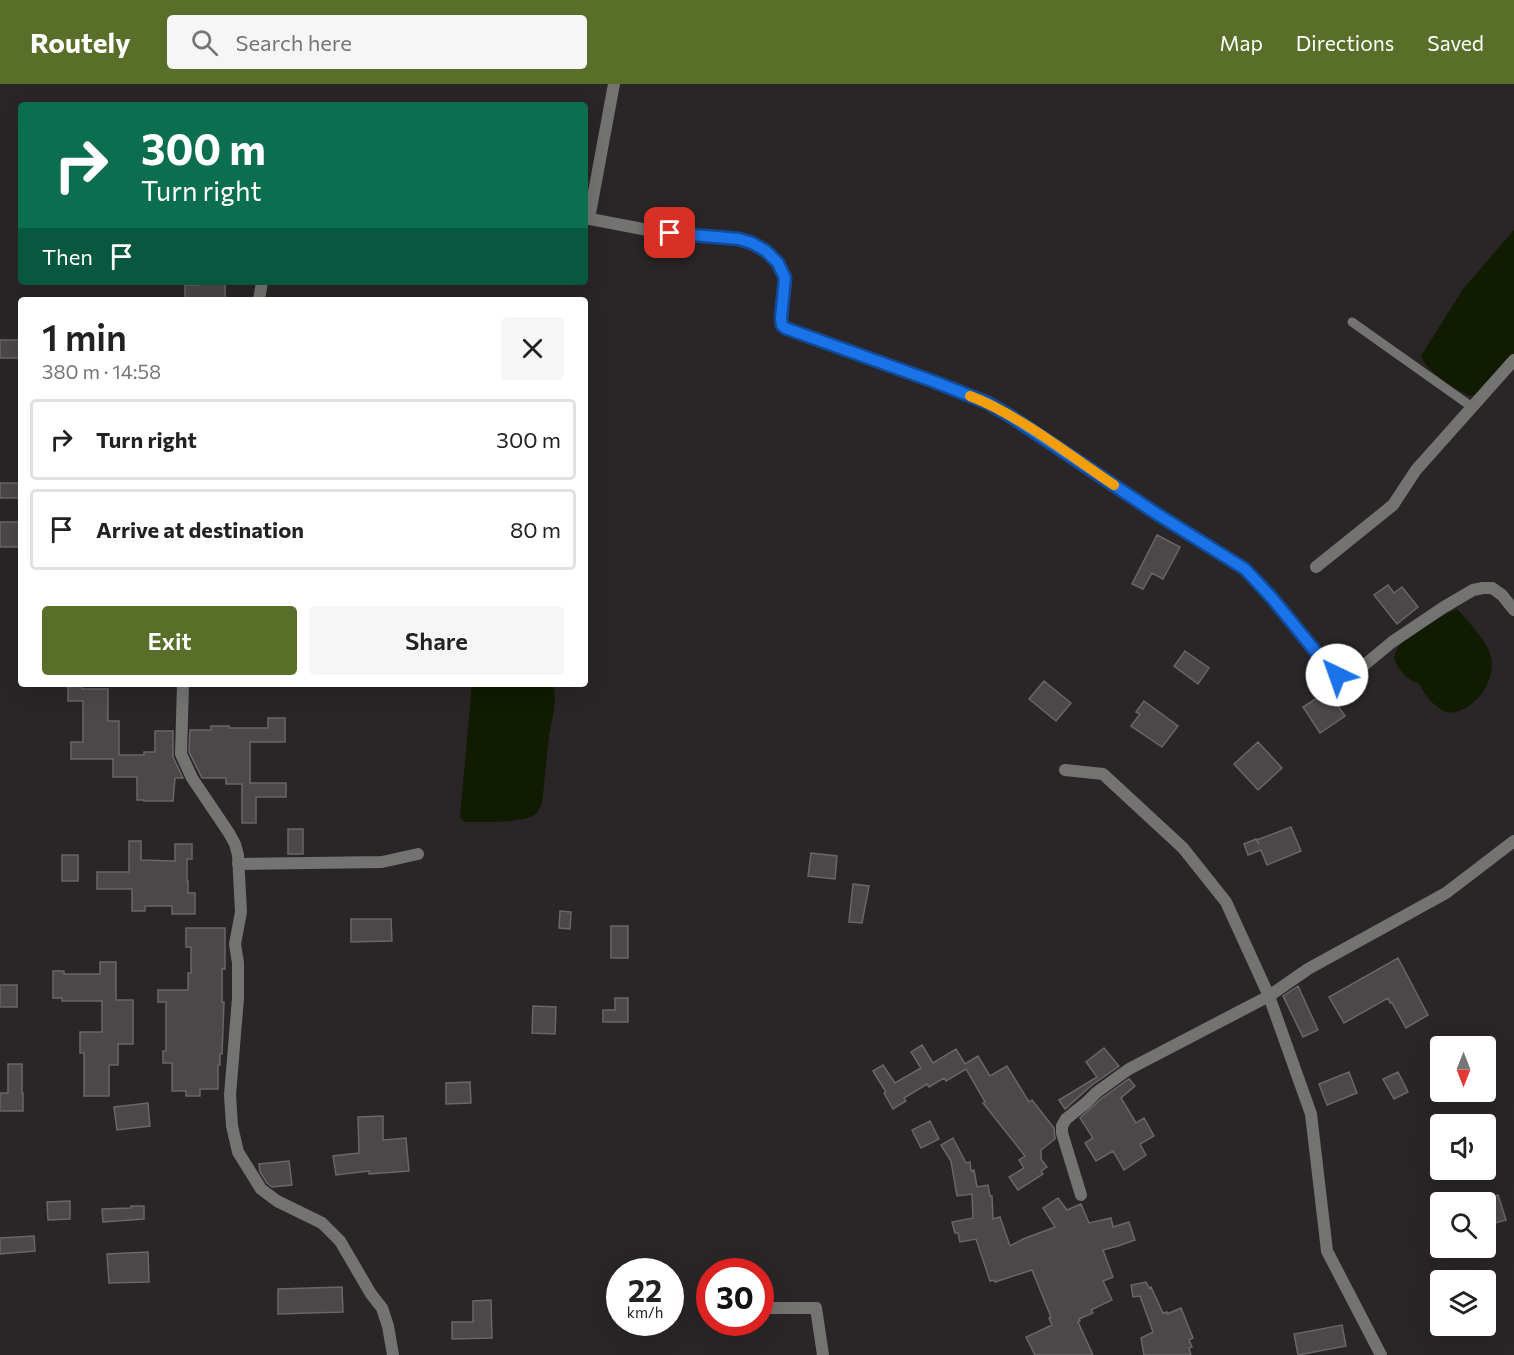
<!DOCTYPE html>
<meta charset="utf-8">
<style>
:root{--surface:#fff;--page:#f6f6f6;--text:#222;--muted:#767676;--line:#e0e0e0;--accent:#596e29}
body{margin:0;font-family:Commissioner,sans-serif;background:var(--page);color:var(--text);height:100vh;display:flex;flex-direction:column;font-size:22px;white-space:nowrap}
*{box-sizing:border-box;margin:0}
p{font-size:20px;color:var(--muted)}
.icon{flex:none;width:33px;height:33px;fill:none;stroke:currentColor;stroke-width:2;stroke-linecap:round;stroke-linejoin:round}
.map{position:relative;flex:1;overflow:hidden}
.details{position:absolute;left:18px;top:213px;width:570px;height:390px;display:flex;flex-direction:column;background:var(--surface);border-radius:6px;box-shadow:0 6px 24px #0002}
.details>*{flex:none}
.banner{position:absolute;left:18px;top:18px;width:570px;height:183px;border-radius:6px;box-shadow:0 6px 24px #0002;background:#0b6e4f;color:#fff;overflow:hidden}
.needle{width:39px;rotate:180deg}
.tools{position:absolute;left:1430px;top:952px;display:grid;gap:12px}
.tools a{display:grid;place-items:center;width:66px;height:66px;border-radius:6px;background:var(--surface);box-shadow:0 6px 24px #0002;font-size:30px}
.speed{position:absolute;left:606px;top:1174px;display:flex;gap:12px;font-size:30px;font-weight:700;text-align:center}
.speed>*{display:grid;place-content:center;width:78px;height:78px;border-radius:50%;background:var(--surface);box-shadow:0 6px 24px #0002;line-height:1}
.speed small{font-size:15px;font-weight:400}
.speed .limit{border:9px solid #d22;background:#fff;color:#111}
.pin{position:absolute;display:grid;place-items:center;width:51px;height:51px;color:#fff;margin:-26px;border-radius:12px;box-shadow:0 3px 9px #0006}
.me{position:absolute;width:66px;margin:-33px;rotate:318deg;stroke-linejoin:round;filter:drop-shadow(0 0 4px #0008)}
.turn{display:flex;align-items:center;gap:21px;height:126px;padding:0 24px;font-size:27px}
.turn .icon{width:78px;height:78px;stroke-width:2.5}
.turn b{display:block;font-size:42px;line-height:51px}
.then{display:flex;align-items:center;height:57px;padding:0 24px;background:#0003;gap:12px;font-size:22px}
.round{display:grid;place-items:center;flex:none;width:63px;height:63px;border-radius:6px;background:var(--page)}
.head{display:flex;align-items:center;justify-content:space-between;height:102px;padding:0 24px}
h1{font-size:36px;font-weight:600;line-height:45px}
.action{display:flex;gap:12px;margin-top:auto;padding:12px 24px}
.action a{flex:1;height:69px;border-radius:6px;background:var(--accent);color:#fff;font-size:24px;font-weight:600;line-height:69px;text-align:center}
.action a+a{background:var(--page);color:var(--text)}
ul{padding:0;list-style:none}
li{display:flex;align-items:center;gap:18px;height:81px;margin:0 12px 9px;padding:0 12px;border:3px solid var(--line);border-radius:6px}
li div{flex:1}
li b{display:block;font-size:22px}
li em{font-style:normal}
header{display:flex;align-items:center;gap:36px;box-sizing:border-box;height:84px;padding:0 30px;background:var(--accent);color:#fff}
header strong{font-size:28px}
nav{display:flex;gap:33px;margin-inline-start:auto;font-size:21px}
.search{width:420px;height:54px;background:var(--page);display:flex;align-items:center;gap:15px;box-sizing:border-box;padding:0 21px;border-radius:6px;color:var(--muted);font-size:22px}
.map>svg:first-child{display:block}
.water{fill:#101b00}
.building{fill:#4c4749;stroke:#6a6567;stroke-width:1.5}
.lines{fill:none;stroke-linecap:round;stroke-linejoin:round}
.service{stroke:#737372;stroke-width:9}
.minor{stroke:#737372;stroke-width:12}
.route-casing{stroke:#114b97;stroke-width:15}
.route{stroke:#1a73e8;stroke-width:10}
.slow{stroke:#f59e0b;stroke-width:10}
</style>
<header>
<strong>Routely</strong>
<div class="search"><svg class="icon" aria-label="search" viewBox="0 0 24 24"><circle cx="10" cy="10" r="6"/><path d="M15 15l6 6"/></svg>Search here</div>
<nav><a>Map</a><a>Directions</a><a>Saved</a></nav>
</header>
<div class="map">
<svg width="1514" height="1271" viewBox="0 0 1514 1271">
<rect width="100%" height="100%" fill="#2a2628"/>
<path class="water" d="M1514 146V272L1475 311 1470 312C1456 306 1425 286 1421 272L1463 205Z
M1457 525C1466 535 1486 556 1490 569 1497 591 1482 618 1461 626 1455 628 1450 630 1444 627 1436 623 1428 615 1424 608 1423 606 1420 602 1419 600 1417 598 1413 598 1411 596 1403 591 1397 583 1394 574 1394 573 1396 567 1397 565 1404 553 1443 531 1457 525Z
M472 600H553C558 616 552 635 549 652 546 674 545 697 542 719 540 724 539 728 534 731 523 739 481 738 466 738L463 737 460 733Z"/>
<path class="building" d="M199 198H225V216H185V201H199Z
M0 256H21V274H0Z
M0 399H21V414H0Z
M0 438H21V463H0Z
M1157 451 1180 463 1163 495 1152 489 1143 505 1132 500Z
M1388 501 1394 509 1402 503 1418 523 1397 540 1374 511Z
M1185 567 1209 584 1198 600 1174 582Z
M1044 597 1071 619 1056 637 1029 615Z
M68 600H82V605H108V637H119V671H144V668H155V647H173V673L183 694H175L173 717H144V716H137V693H113V675H71V658H83V617H68Z
M1328 607 1345 632 1320 649 1303 623Z
M1144 617 1178 642 1162 663 1131 642 1140 630 1136 628Z
M268 634H285V658H250V699H286V713H256V739H242V700H226V694H202L189 668 190 646H211V642H229V644H268Z
M1258 658 1282 684 1258 706 1234 680Z
M1291 743 1301 767 1267 781 1261 766 1248 771 1244 760 1256 755 1259 760 1257 756Z
M288 745H303V770H288Z
M129 757H141V776L175 777V760H192V775H187V797H188V809H195V830H172V822H145V827H132V805H97V788H129Z
M811 769 837 772 835 795 808 792Z
M62 771H78V797H62Z
M853 800 869 802 862 839 849 838Z
M560 827 571 828 570 845 559 844Z
M351 835H391L392 857 351 858Z
M611 842H628V874H611Z
M186 844H225V885H222V918H224L222 970H220V981H218V1005H200V1012H186V1007H172V979H163V967H166V918H158V906H188V889H191V863H186Z
M1398 874 1428 931 1406 944 1392 919H1390L1388 914 1344 939 1329 913Z
M100 878H116V916H133V960H118V981H109V1012H84V969H80V948H102V917H62V914H53V887H64V890H100Z
M0 901H17V923H0Z
M1298 902 1318 946 1303 953 1283 912Z
M615 914H628V938H603V926H615Z
M533 922 556 923 555 950 532 949Z
M922 961 933 979 956 965 965 980 978 972 990 992 1007 982 1029 1018 1032 1016 1054 1044 1055 1055 1041 1066V1075L1047 1083 1041 1087 1043 1090 1018 1106 1009 1093 1024 1084 1019 1076 1025 1072 983 1019 985 1018 966 985 946 997 944 994 929 1003 927 1000 904 1014 906 1017 893 1025 884 1009 886 1008 873 987 883 981 895 999 921 984 911 968Z
M1104 964 1119 982 1092 1001 1065 1025 1059 1016 1097 993 1086 978Z
M8 980H22V1009H23V1027H0V1009H8Z
M1349 988 1357 1009 1327 1021 1319 1000Z
M1398 988 1408 1008 1394 1015 1383 995Z
M1129 995 1135 1002 1121 1014 1136 1039 1144 1034 1154 1052 1140 1060 1146 1071 1124 1086 1113 1067 1096 1077 1085 1059 1093 1054 1080 1034 1102 1014Z
M470 998 471 1019 446 1020V999Z
M148 1019 150 1042 117 1046 114 1023Z
M383 1032V1056L406 1054 409 1087 369 1090V1087L336 1091 333 1072 359 1069 358 1033Z
M930 1037 939 1055 921 1064 912 1046Z
M953 1054 966 1079 970 1078 971 1087 974 1086 977 1103 988 1101 990 1112H992L993 1135 1000 1133 1010 1162 1023 1155 1055 1143 1043 1124 1058 1114 1067 1126 1081 1120 1089 1139 1111 1134 1113 1143 1129 1138 1135 1156 1118 1162 1103 1166 1113 1193 1103 1197 1112 1216 1091 1226 1093 1229 1079 1235 1080 1237 1078 1238 1093 1271H1035L1026 1253 1052 1241 1049 1234 1051 1233 1032 1186 995 1198 994 1196 990 1197 976 1155 960 1158 958 1149H955L952 1138 973 1134 972 1110 957 1112 951 1077 941 1061Z
M289 1077 292 1101 272 1103 267 1099 260 1088 259 1080Z
M1498 1111 1506 1136 1488 1141 1485 1133V1115Z
M70 1117V1135L48 1136 47 1118Z
M131 1122H144V1135L103 1138 102 1125 131 1124Z
M34 1152 35 1167 0 1170V1154Z
M148 1168 149 1198 109 1199 107 1170Z
M1146 1198 1149 1204 1151 1203 1163 1229 1167 1228V1230L1181 1224 1193 1254 1189 1256 1192 1263 1189 1264 1191 1271H1144L1141 1254 1153 1248 1140 1212 1133 1213 1131 1201Z
M342 1203 343 1228 278 1230V1205Z
M491 1216 492 1254 452 1255V1238H473V1217Z
M1342 1241 1346 1262 1298 1271 1294 1250Z"/>
<g class="lines">
<path class="service" d="M1352 238 1472 323"/>
<path class="minor" d="M585 134 653 147 739 155C757 160 780 173 785 193 789 209 774 230 785 244L917 291 988 319 1010 332 1157 430 1245 485 1272 514 1334 589 1341 593 1351 592 1392 558 1444 523 1473 506 1483 504H1492L1502 511 1514 526
M589 135 614 0
M259 216 262 198
M1316 483 1393 421 1416 386 1514 276
M183 600 181 670 192 694 229 749 235 760 238 771 241 828 235 860 238 879V914L230 1011 232 1042 238 1068 261 1105 277 1117 322 1139 340 1157 371 1210 382 1224 388 1242 393 1271
M1065 686 1103 690 1183 764 1226 818 1269 912 1311 1030 1327 1167 1381 1271
M238 780 382 778 418 770
M1081 1111 1062 1049V1042L1066 1035 1086 1019 1097 1008 1129 985 1269 912 1308 885 1446 809 1514 757
M760 1224H816L823 1271"/>
</g>
<g class="lines">
<defs>
<path id="route" d="M670 149 739 155 752 159 766 167 778 179 785 194 781 234 782 241 785 244 935 298 988 319 1010 332 1157 430 1245 485 1272 514 1325 579 1337 591"/>
</defs>
<use href="#route" class="route-casing"/>
<use href="#route" class="route"/>
<path class="slow" d="M970 312C1021 332 1069 371 1114 401"/>
</g>
</svg>
<div class="tools">
<a><svg class="needle" viewBox="-14 -14 28 28"><path d="M0-13l5 13h-10z" fill="#e53935"/><path d="M0 13l5-13h-10z" fill="#767676"/></svg></a>
<a><svg class="icon" aria-label="sound" viewBox="0 0 24 24"><path d="M4 9h4l5-4v14l-5-4H4zM17 9q2 3 0 6"/></svg></a>
<a><svg class="icon" aria-label="search" viewBox="0 0 24 24"><circle cx="10" cy="10" r="6"/><path d="M15 15l6 6"/></svg></a>
<a><svg class="icon" aria-label="layers" viewBox="0 0 24 24"><path d="M12 4l9 5-9 5-9-5zM3 14l9 5 9-5"/></svg></a>
</div>
<div class="speed"><div>22<small>km/h</small></div><div class="limit">30</div></div>
<div class="pin" style="left:670px;top:149px;background:#d93025"><svg class="icon" aria-label="arrive" viewBox="0 0 24 24"><path d="M6 21V4h12l-3 4 3 4H6"/></svg></div>
<svg class="me" style="left:1337px;top:591px" viewBox="-20 -20 40 40"><circle r="19" fill="#fff"/><path d="M0-13L10 11 0 6-10 11z" fill="#1a73e8"/></svg>
<div class="banner">
<div class="turn"><svg class="icon" aria-label="right" viewBox="0 0 24 24"><path d="M7 20v-9h11M14 6l5 5-5 5"/></svg><div><b>300 m</b>Turn right</div></div>
<div class="then">Then<svg class="icon" aria-label="arrive" viewBox="0 0 24 24"><path d="M6 21V4h12l-3 4 3 4H6"/></svg></div>
</div>
<section class="details">
<div class="head"><div><h1>1 min</h1><p>380 m · 14:58</p></div><a class="round"><svg class="icon" aria-label="close" viewBox="0 0 24 24"><path d="M6 6l12 12M18 6L6 18"/></svg></a></div>
<ul>
<li><svg class="icon" aria-label="right" viewBox="0 0 24 24"><path d="M7 20v-9h11M14 6l5 5-5 5"/></svg><div><b>Turn right</b></div><em>300 m</em></li>
<li><svg class="icon" aria-label="arrive" viewBox="0 0 24 24"><path d="M6 21V4h12l-3 4 3 4H6"/></svg><div><b>Arrive at destination</b></div><em>80 m</em></li>
</ul>
<div class="action"><a>Exit</a><a>Share</a></div>
</section>
</div>
